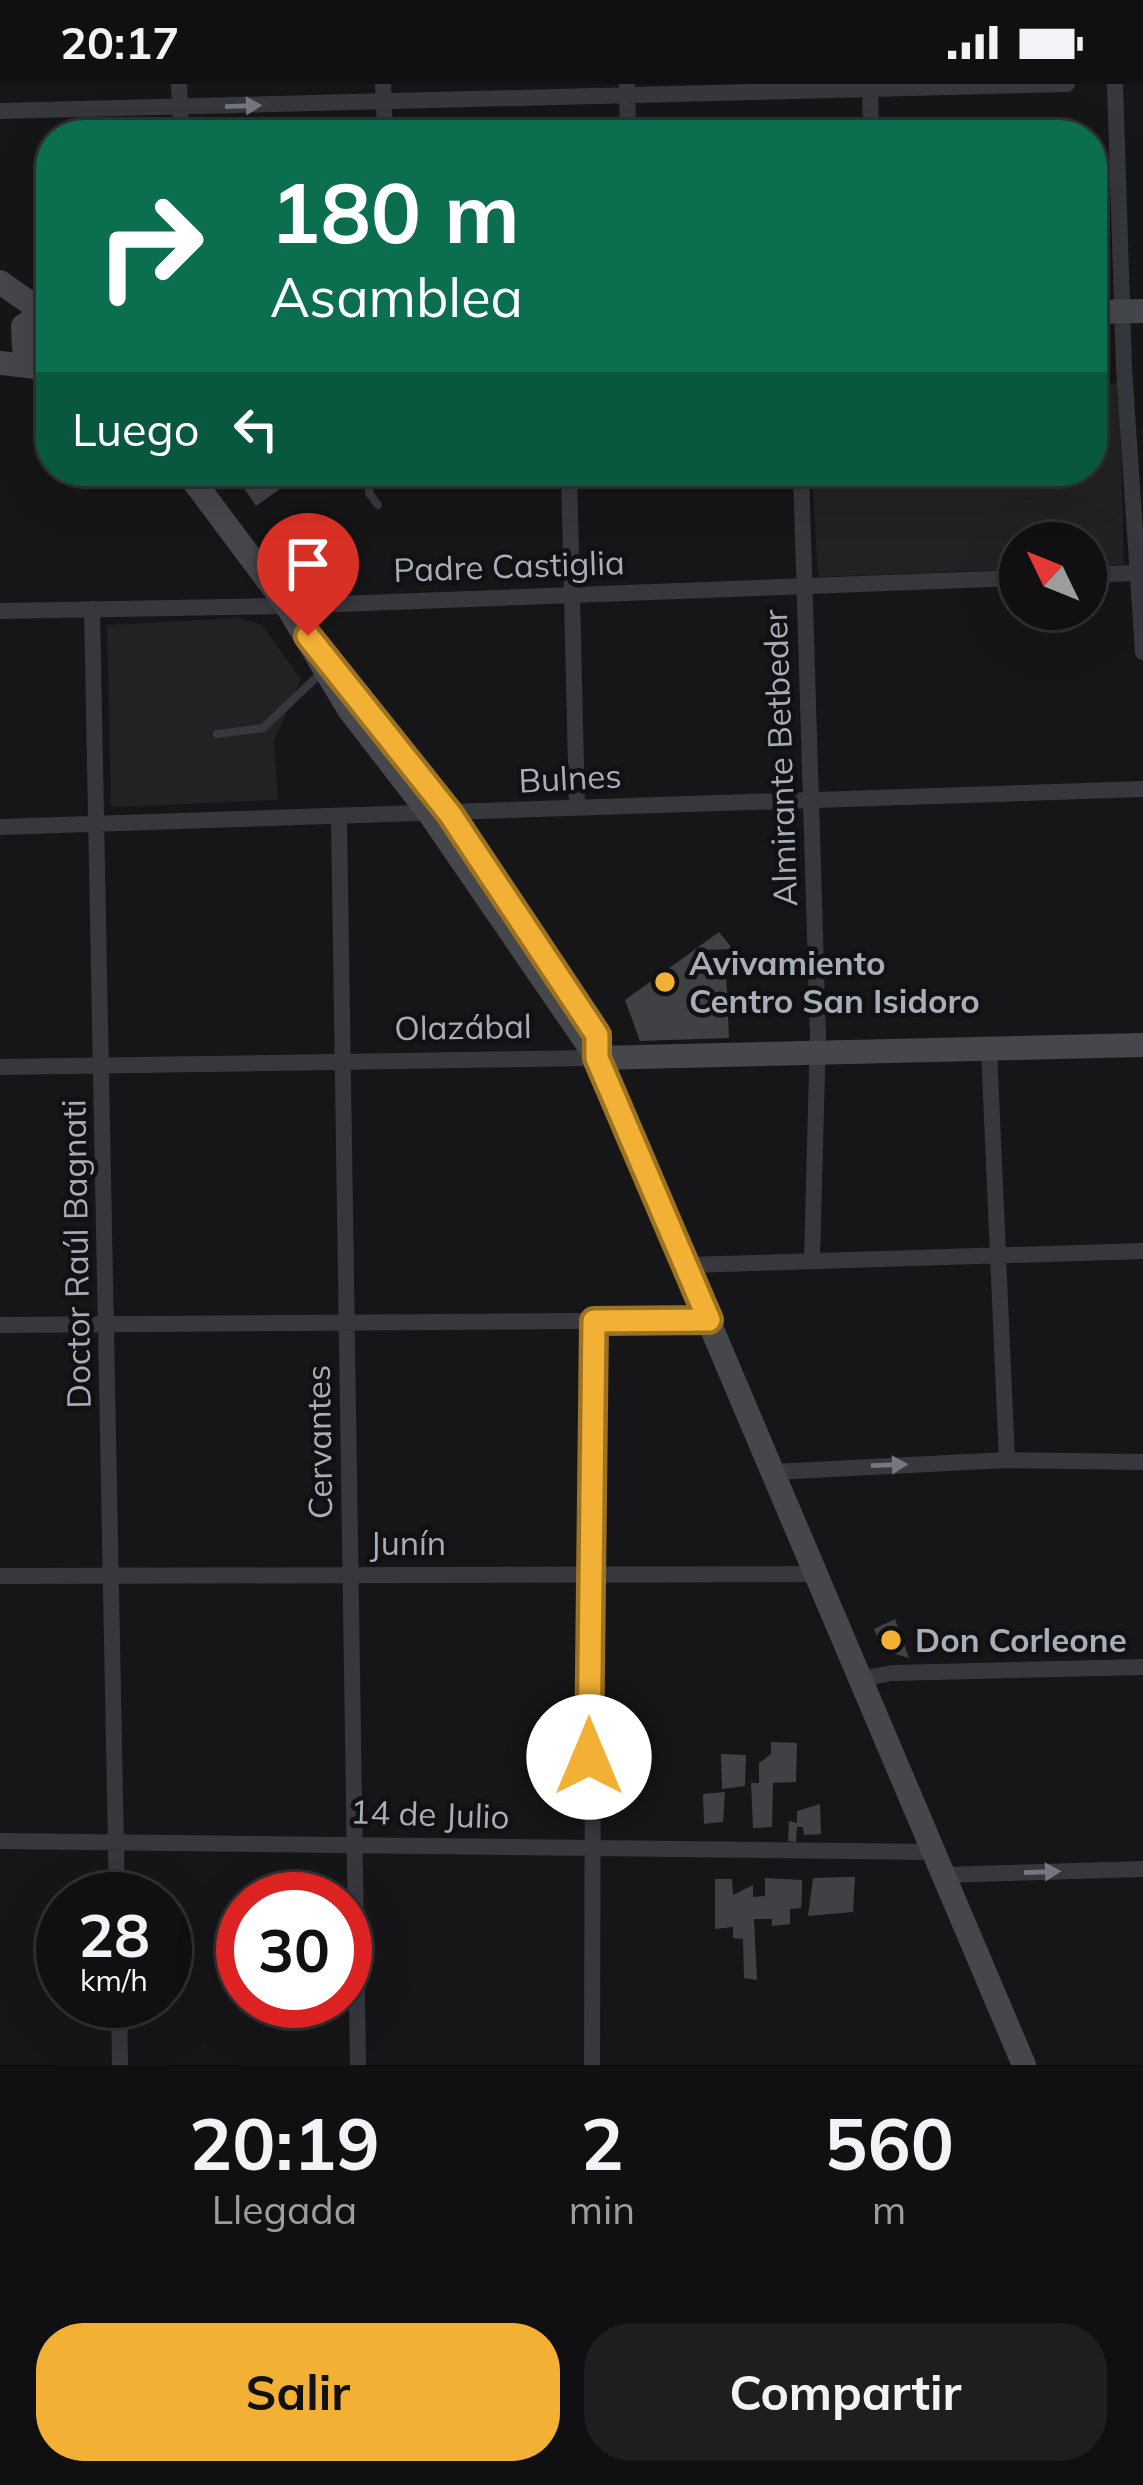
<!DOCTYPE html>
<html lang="es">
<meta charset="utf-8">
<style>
:root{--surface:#101012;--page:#1e1e20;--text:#f1f3f6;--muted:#9c9d9f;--line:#303032;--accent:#f2b134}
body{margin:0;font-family:Mulish,sans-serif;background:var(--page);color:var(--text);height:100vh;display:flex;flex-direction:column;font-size:45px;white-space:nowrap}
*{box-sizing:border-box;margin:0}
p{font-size:39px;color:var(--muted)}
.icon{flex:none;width:66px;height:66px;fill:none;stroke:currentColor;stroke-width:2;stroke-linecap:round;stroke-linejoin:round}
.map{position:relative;height:1981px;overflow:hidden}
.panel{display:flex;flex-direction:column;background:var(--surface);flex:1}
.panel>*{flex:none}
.guide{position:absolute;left:36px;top:36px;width:1071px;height:366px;border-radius:48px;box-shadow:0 12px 48px #0002,0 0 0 3px var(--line);background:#0b6e4f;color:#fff;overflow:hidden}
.needle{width:78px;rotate:313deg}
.buttons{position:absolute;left:999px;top:438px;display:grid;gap:24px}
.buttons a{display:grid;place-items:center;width:108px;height:108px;border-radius:50%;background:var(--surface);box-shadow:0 12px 48px #0002,0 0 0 3px var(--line);font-size:60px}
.speed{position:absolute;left:36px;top:1788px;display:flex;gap:24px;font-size:60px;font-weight:700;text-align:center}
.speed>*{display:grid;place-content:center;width:156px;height:156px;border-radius:50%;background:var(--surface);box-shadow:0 12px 48px #0002,0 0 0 3px var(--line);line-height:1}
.speed small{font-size:30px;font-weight:400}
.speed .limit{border:18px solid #d22;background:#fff;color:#111}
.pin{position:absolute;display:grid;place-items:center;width:102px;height:102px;color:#fff;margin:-123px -51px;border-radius:50% 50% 50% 0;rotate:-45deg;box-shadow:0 0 12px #0007}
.pin .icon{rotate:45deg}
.me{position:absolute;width:132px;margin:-66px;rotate:0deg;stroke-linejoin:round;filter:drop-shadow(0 0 9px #0008)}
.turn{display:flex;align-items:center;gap:42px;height:252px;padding:0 36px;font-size:54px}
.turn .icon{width:156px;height:156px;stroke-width:2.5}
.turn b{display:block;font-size:84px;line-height:102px}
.then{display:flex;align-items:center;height:114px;padding:0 36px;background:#0003;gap:24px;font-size:45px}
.eta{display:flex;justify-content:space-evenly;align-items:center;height:204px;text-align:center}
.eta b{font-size:72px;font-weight:700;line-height:84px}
.cta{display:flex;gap:24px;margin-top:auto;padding:24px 36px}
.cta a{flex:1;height:138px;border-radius:48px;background:var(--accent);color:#111;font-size:48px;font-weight:700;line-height:138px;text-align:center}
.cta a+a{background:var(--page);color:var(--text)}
.status{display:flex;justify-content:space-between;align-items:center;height:84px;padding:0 60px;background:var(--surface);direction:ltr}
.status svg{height:33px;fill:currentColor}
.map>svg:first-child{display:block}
.built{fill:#222225}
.building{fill:#404145}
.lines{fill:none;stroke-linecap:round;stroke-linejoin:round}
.path{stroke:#3d3f44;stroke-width:3;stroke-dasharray:6 9;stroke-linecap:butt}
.lane{stroke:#37383d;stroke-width:8}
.street{stroke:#37383d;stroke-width:16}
.secondary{stroke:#45474d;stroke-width:24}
.oneway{fill:#757881}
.route-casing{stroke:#9d7322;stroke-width:30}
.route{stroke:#f2b134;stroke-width:21}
.poi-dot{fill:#f2b134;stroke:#111113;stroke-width:4.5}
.labels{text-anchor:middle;stroke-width:9;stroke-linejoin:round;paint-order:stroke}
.street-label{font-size:33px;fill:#a8adb8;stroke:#111113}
.poi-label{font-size:33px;font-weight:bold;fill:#a8adb8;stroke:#111113;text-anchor:start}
</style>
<div class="status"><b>20:17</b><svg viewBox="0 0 49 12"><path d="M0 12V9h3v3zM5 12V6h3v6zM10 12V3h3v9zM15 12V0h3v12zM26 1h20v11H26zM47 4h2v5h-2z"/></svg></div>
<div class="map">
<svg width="1143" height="1981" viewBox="0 0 1143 1981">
<rect width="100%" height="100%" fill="#161618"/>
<path class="built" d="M1119 299 1124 481 1086 482V459H1020V485L818 493 812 387H1092V300Z
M239 534 262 541 301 595 274 657 278 716 111 723 107 541Z"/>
<path class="building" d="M262 387H293L297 393 256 422 242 401Z
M719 848 733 865 704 866 705 888 726 887 729 954 640 957 625 916Z
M895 1535 909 1574 884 1567 874 1545Z
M771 1658 797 1659 796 1698 773 1699 772 1743 753 1744 751 1699H759V1679L771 1670Z
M721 1670 746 1671 745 1702 722 1705Z
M725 1708 723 1738 704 1740 703 1710Z
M820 1720 821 1750 804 1751 803 1743H797L796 1758 788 1757 789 1737 797 1739V1727Z
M846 1793H855L853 1828 808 1832 813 1794Z
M765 1794 802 1796V1811L801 1824 790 1825V1840L772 1842V1835H754L757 1896 744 1894 743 1855 733 1854V1843L715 1845V1795H732L733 1811 753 1801V1813L765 1812Z"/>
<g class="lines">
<path class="path" d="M1092 286 1108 285"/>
<path class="lane" d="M369 387V409L378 421
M217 650 263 644 320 590"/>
<path class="street" d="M179 0 181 51
M383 0 385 51
M870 0 871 51
M1115 0 1124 284 1143 568
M627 1 628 51
M0 27 1067 0
M569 387 577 723
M801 387 818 950 812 1175
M1086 491 1136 489
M92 525 117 1815
M0 527 287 522 1020 494
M339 734 358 1981
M0 743 1143 705
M989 966 1007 1376
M0 983 597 974
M687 1181 1143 1167
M0 1241 709 1236
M773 1388 1007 1376 1143 1378
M0 1492 815 1490
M859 1595 892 1589 1143 1583
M0 1757 931 1768
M941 1791 1143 1785
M119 1917 120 1981
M592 1981 594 1237"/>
<path class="secondary" d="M0 198 43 228
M1092 228 1143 227
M0 279 45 284
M35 282 24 264 23 242 43 228
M186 387 287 522 350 627 429 729 597 974 1024 1981
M423 694 597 951V971
M597 974 1143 961"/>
</g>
<defs><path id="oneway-solid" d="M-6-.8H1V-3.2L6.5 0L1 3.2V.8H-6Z" transform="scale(3)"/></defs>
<g class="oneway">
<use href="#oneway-solid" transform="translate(243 22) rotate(-2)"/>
<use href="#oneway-solid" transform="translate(889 1381) rotate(-2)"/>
<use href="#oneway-solid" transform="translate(1042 1788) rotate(-2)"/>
</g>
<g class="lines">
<defs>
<path id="route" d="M308 552 450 730 597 951V974L709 1236 594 1237 589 1673"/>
</defs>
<use href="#route" class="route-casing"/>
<use href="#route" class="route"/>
</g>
<g class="poi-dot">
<circle cx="665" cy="898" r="12"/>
<circle cx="891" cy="1556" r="12"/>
</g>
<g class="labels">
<g class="street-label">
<text transform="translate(509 482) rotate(-2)" y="12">Padre Castiglia</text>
<text transform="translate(780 674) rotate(-92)" y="12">Almirante Betbeder</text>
<text transform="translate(570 694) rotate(-3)" y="12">Bulnes</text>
<text transform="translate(463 943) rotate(-1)" y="12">Olazábal</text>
<text transform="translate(76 1170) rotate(-91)" y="12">Doctor Raúl Bagnati</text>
<text transform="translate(319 1358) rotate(-91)" y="12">Cervantes</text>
<text x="408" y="1471">Junín</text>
<text transform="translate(430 1730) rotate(2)" y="12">14 de Julio</text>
</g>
<g class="poi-label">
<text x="689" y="891">Avivamiento<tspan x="689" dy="38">Centro San Isidoro</tspan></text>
<text x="915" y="1568">Don Corleone</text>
</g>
</g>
</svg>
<div class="buttons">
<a><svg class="needle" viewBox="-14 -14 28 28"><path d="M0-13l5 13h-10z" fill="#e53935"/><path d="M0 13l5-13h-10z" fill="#9c9d9f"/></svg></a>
</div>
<div class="speed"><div>28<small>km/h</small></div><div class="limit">30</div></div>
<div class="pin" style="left:308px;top:552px;background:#d93025"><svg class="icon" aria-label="arrive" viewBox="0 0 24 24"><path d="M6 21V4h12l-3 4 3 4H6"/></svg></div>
<svg class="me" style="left:589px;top:1673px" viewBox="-20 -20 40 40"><circle r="19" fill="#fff"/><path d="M0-13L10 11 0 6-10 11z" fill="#f2b134"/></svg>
<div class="guide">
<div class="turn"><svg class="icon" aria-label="right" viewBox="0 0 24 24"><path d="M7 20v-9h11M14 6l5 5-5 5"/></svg><div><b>180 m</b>Asamblea</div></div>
<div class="then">Luego<svg class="icon" aria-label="left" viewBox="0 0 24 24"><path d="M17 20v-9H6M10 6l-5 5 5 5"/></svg></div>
</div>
</div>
<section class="panel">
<div class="eta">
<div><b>20:19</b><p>Llegada</p></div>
<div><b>2</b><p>min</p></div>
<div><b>560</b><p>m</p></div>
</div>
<div class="cta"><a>Salir</a><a>Compartir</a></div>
</section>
